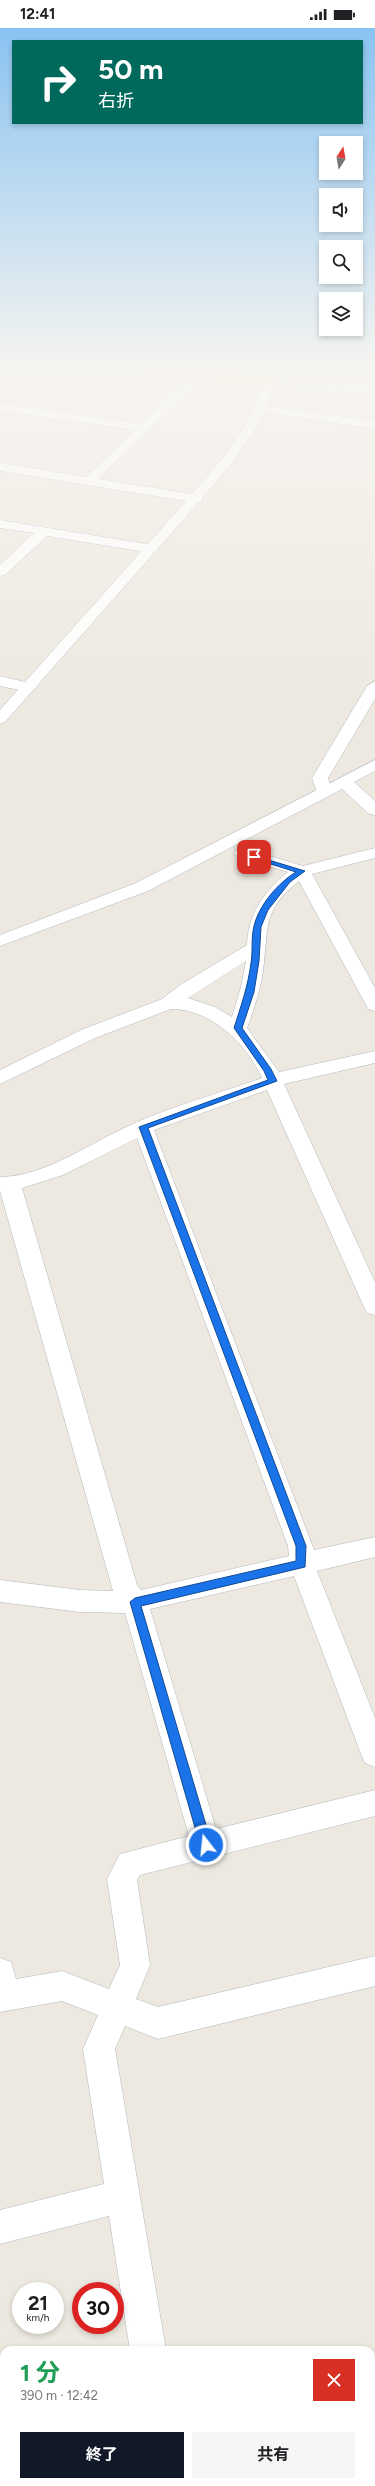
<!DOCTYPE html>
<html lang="ja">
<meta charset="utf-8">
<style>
:root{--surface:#fff;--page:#f6f6f6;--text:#202124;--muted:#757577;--accent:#111827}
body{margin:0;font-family:Figtree,"Noto Sans JP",sans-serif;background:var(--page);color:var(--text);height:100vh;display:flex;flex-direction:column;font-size:15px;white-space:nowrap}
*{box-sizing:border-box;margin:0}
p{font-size:13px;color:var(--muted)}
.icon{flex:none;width:22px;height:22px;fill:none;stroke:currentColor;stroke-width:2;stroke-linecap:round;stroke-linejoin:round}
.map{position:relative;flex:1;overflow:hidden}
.details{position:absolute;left:0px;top:2318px;width:375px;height:140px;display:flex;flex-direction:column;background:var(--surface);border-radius:12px 12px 0 0;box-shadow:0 2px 6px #0003}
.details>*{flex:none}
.top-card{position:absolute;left:12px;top:12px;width:351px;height:84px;border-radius:0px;box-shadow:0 2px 6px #0003;background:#00695c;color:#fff;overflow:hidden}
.needle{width:26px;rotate:11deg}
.tools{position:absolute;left:319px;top:108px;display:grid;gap:8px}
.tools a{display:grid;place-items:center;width:44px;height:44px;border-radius:0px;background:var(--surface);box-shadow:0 2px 6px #0003;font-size:20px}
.speed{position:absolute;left:12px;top:2254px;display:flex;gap:8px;font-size:20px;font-weight:700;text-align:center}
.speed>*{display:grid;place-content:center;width:52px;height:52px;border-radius:50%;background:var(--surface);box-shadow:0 2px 6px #0003;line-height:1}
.speed small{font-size:10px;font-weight:400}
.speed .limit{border:6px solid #d22;background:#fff;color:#111}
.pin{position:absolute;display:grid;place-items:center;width:34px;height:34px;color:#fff;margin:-17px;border-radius:8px;box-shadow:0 2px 6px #0006}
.me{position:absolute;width:44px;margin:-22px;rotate:344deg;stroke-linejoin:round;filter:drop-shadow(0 0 3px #0008)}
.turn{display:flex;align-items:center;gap:14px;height:84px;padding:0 20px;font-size:18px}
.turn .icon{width:52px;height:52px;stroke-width:2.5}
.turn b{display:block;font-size:28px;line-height:34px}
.round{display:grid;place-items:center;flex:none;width:42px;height:42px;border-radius:0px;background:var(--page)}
.summary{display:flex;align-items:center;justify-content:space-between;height:68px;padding:0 20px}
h1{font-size:24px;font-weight:700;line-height:30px;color:#1e9e55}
.action{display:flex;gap:8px;margin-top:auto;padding:8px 20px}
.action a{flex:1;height:46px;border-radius:0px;background:var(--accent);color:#fff;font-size:16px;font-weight:700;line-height:46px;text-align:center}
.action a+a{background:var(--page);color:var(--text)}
.status{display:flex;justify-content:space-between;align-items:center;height:28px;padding:0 20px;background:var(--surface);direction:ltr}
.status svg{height:11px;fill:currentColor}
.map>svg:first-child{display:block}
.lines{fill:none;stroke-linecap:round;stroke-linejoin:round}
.minor-casing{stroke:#b3b7bc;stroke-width:1}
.tertiary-casing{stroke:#b3b7bc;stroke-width:1}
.motorway-casing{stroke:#ed9600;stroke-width:1}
.minor{fill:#fff;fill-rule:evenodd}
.tertiary{fill:#fff;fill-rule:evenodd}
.motorway{fill:#ffd985;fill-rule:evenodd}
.route{fill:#1a73e8;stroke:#114b97}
</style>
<div class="status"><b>12:41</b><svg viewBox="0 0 49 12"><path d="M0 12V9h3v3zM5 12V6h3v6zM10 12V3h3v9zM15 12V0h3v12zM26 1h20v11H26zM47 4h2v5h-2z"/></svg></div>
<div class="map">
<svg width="375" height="2458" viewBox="0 0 375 2458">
<rect width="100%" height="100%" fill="#ede9e0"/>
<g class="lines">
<defs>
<path id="minor" d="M58 342 198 345 204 348 93 456 89 457 83 453 85 450 135 402 0 383V375L141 396 188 352 63 345Z
M260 377 375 393V401L256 383 254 381Z
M0 492 152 517 159 521 152 525 47 508 5 547 0 548V537L34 505 0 500Z
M0 648 34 656 37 659 29 664 0 658Z
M375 653V671L328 750 332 764 330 767H318L312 750 367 658Z
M243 820 303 838 375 820V830L312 846 375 960V983L368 981 366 977 299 853C261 883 269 901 263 943 260 963 254 981 247 1000L279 1044 375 1023V1035L284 1056 375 1254V1287L367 1285 364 1279 267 1062 154 1102 314 1522 375 1509V1529L317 1543 375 1690V1739L365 1735 361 1726 294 1548 150 1581 216 1801 375 1762V1788L140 1847 137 1852 150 1937 136 1971 158 1979 375 1928V1958L158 2011 125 1998 115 2021 166 2322H130L109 2188 0 2216V2182L104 2156 83 2021 98 1987 62 1973 0 1984V1930L11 1934 16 1951 62 1943 109 1961 120 1937 107 1851 120 1826 189 1808 125 1585 80 1584 0 1574V1552L80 1562 113 1563 0 1163V1149C45 1149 95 1112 135 1095 176 1077 220 1065 262 1050 246 1015 211 981 171 981L95 1010 0 1056V1042L81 1002 162 971 180 957 247 917C248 886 264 863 288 844L237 829 234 825 237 821ZM246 933 241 959 232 989 215 979 188 970ZM137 1110 288 1518 289 1528 141 1562 137 1557 22 1160 63 1147Z
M4 2434V2454H22L20 2458H0V2435Z
M85 2454H121L122 2458H86Z"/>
<path id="tertiary" d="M265 342H275L274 351 375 360V366L273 358C261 402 232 436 202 470V474L198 475 5 694 0 696V682L186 473 0 443V435L192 466C228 425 253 397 265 342Z
M375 732V743L354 754 375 773V787L369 786 342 761 148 863 0 918V907L136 855Z"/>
<path id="motorway" d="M121 342H163L269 351 275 354 269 357 127 345Z"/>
</defs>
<use href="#minor" class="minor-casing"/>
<use href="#tertiary" class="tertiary-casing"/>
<use href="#motorway" class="motorway-casing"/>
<use href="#minor" class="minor"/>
<use href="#tertiary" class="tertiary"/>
<use href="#motorway" class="motorway"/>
</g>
<linearGradient id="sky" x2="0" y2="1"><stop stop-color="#8ac3f1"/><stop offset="0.5" stop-color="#f7f5f1"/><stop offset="1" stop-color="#f7f5f1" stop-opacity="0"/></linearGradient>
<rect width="375" height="686" fill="url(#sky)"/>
<path class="route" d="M252 827 305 843 290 854 268 882 261 899 259 933 254 964 242 1000 271 1041 277 1053 148 1100 306 1518 305 1539 141 1578 212 1817 206 1823 200 1817 130 1574 135 1570 296 1533V1518L139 1099 268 1052 264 1043 234 1000C241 978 248 958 251 935 253 923 251 910 254 898 259 877 278 855 296 844L252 830Z"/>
</svg>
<div class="tools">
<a><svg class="needle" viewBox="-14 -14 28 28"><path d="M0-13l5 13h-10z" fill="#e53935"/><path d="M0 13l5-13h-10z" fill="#757577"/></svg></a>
<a><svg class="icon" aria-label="sound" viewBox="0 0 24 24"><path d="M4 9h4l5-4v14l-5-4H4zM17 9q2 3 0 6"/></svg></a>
<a><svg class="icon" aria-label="search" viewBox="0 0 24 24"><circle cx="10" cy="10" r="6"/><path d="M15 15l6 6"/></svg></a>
<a><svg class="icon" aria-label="layers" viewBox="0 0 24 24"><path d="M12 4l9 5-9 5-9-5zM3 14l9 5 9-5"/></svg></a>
</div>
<div class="speed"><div>21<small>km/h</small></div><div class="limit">30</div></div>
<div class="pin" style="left:254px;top:829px;background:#d93025"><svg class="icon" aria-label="arrive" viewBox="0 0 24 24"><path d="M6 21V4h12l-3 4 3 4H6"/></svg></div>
<svg class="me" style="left:206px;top:1817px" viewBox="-20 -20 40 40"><circle r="17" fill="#1a73e8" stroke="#fff" stroke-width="3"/><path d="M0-11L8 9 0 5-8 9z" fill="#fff"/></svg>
<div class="top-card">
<div class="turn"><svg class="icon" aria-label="right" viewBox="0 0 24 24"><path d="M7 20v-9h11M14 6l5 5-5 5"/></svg><div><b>50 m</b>右折</div></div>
</div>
<section class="details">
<div class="summary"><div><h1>1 分</h1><p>390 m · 12:42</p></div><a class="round" style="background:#d93025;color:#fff"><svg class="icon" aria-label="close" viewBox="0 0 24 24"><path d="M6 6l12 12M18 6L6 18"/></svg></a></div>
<div class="action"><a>終了</a><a>共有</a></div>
</section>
</div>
